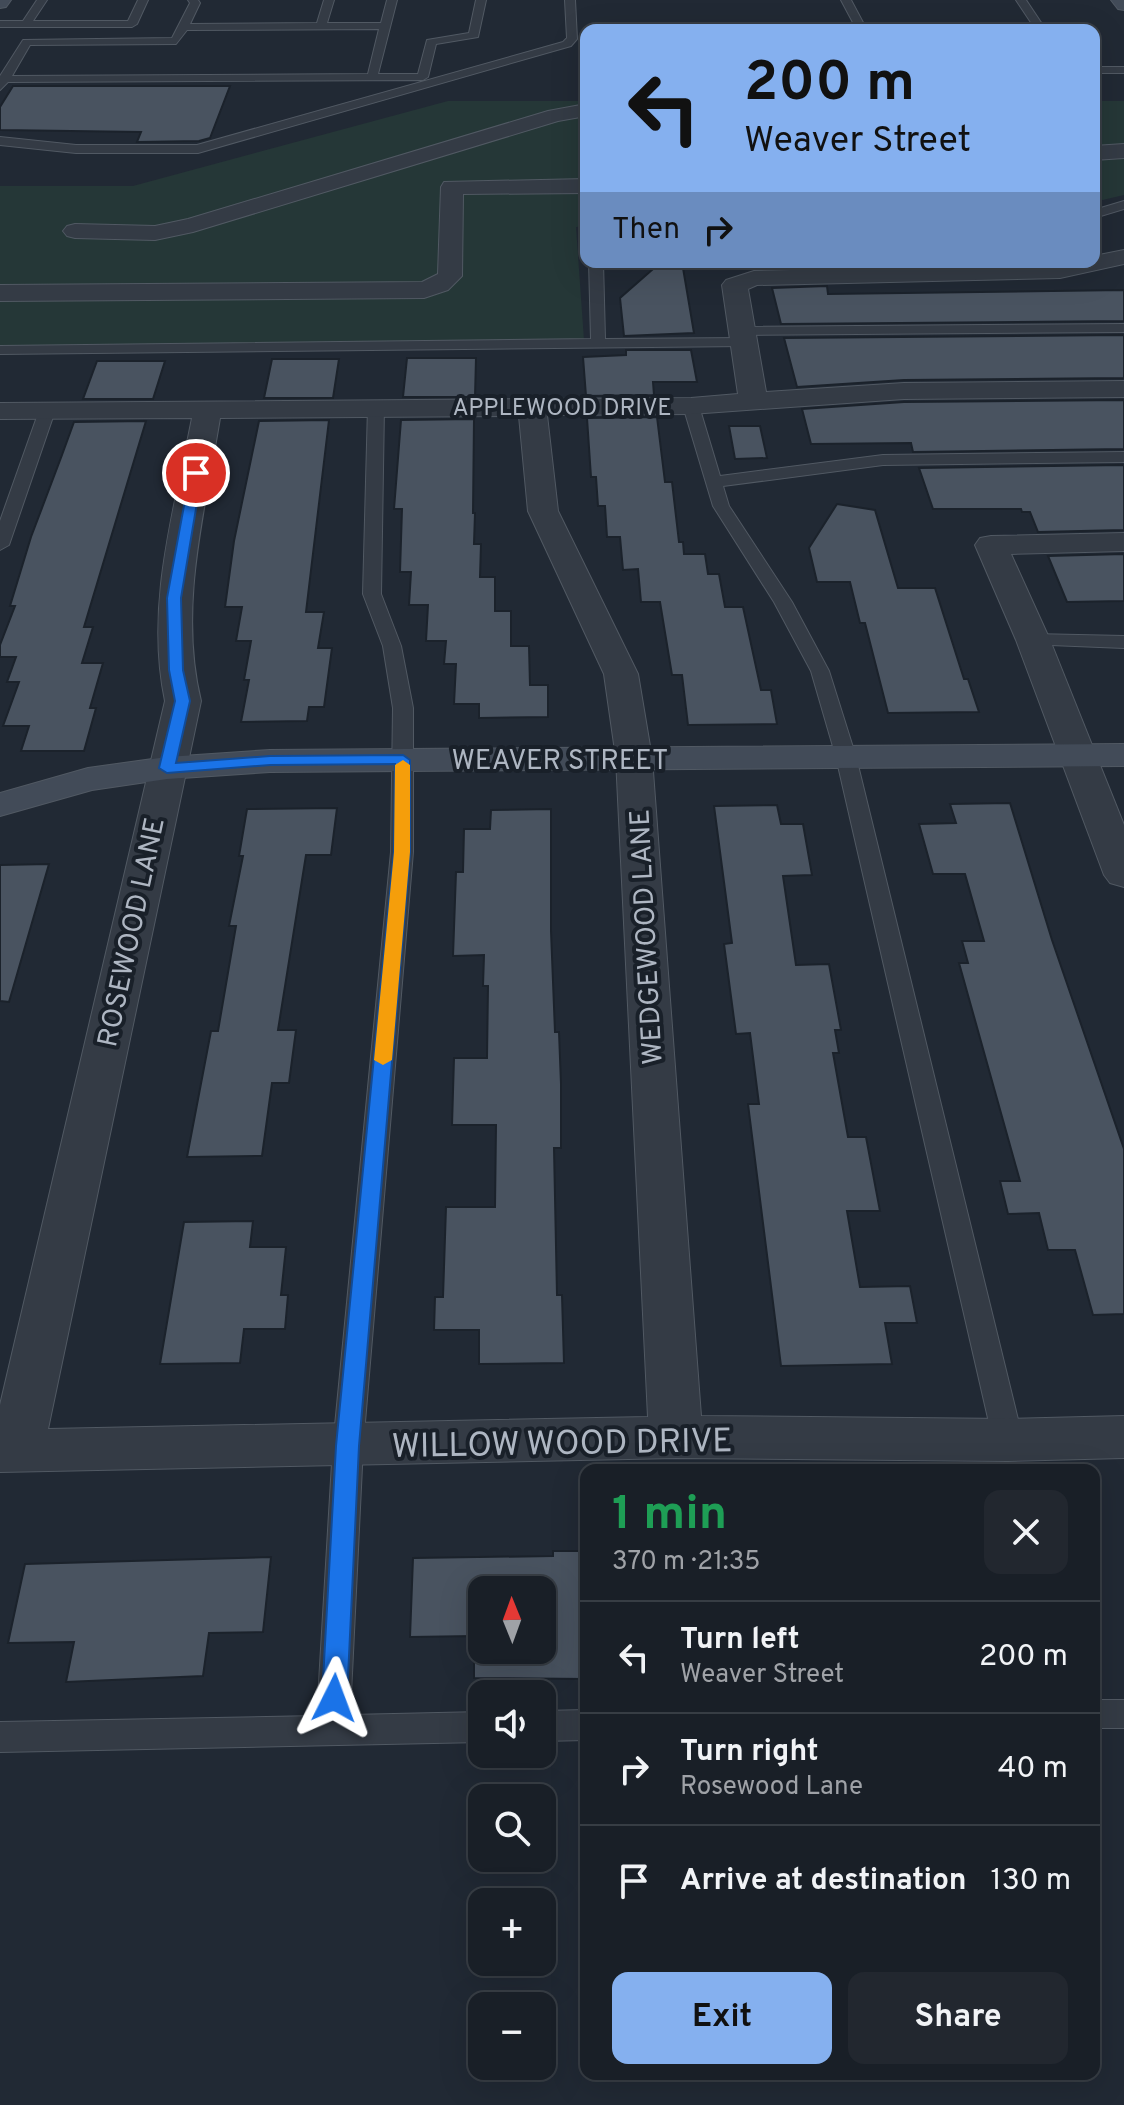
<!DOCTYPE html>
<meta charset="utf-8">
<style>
:root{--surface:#191f27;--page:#22272f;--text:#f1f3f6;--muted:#9fa2a7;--line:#373d44;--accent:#85b0ef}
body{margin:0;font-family:Overpass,sans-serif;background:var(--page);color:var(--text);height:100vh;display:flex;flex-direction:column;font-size:30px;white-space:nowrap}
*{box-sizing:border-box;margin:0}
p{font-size:26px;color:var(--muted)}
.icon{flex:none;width:44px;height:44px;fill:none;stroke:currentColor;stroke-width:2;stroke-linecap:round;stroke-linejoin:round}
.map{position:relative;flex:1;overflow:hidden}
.details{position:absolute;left:580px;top:1464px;width:520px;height:616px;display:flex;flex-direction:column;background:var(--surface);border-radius:16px;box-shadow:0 8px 32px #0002,0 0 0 2px var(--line)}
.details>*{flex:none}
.top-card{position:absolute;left:580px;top:24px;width:520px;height:244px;border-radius:16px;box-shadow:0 8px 32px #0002,0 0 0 2px var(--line);background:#85b0ef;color:#111;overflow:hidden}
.needle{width:52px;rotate:359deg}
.tools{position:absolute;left:468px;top:1576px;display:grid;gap:16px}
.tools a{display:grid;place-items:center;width:88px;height:88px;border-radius:16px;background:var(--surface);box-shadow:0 8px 32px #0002,0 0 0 2px var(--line);font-size:40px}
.pin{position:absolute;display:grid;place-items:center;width:68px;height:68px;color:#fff;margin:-34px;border:4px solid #fff;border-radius:50%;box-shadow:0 2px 8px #0007}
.me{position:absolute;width:88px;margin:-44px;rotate:3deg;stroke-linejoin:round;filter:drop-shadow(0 0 6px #0008)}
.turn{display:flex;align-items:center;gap:28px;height:168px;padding:0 32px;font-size:36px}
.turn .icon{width:104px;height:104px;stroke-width:2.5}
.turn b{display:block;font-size:56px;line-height:68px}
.then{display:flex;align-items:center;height:76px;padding:0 32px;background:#0003;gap:16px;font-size:30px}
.round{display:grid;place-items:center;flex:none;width:84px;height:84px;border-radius:16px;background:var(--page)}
.overview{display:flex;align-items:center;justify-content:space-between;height:136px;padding:0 32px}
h1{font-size:48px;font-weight:700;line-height:60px;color:#1e9e55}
.action{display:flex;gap:16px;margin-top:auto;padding:16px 32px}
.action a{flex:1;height:92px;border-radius:16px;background:var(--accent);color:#111;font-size:32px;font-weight:700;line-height:92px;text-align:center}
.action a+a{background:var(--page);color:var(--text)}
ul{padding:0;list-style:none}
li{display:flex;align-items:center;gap:24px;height:112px;padding:0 32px;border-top:2px solid var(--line)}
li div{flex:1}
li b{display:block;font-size:30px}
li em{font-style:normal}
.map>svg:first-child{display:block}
.green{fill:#253737}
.building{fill:#495360;stroke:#1b222b;stroke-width:2;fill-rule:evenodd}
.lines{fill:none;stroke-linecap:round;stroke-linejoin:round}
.lane-casing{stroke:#515963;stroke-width:2}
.street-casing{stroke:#515963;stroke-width:2}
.secondary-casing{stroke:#515963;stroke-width:2}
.lane{fill:#343b45;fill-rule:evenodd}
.street{fill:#343b45;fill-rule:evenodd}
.secondary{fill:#424b58;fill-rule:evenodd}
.route{fill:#1a73e8;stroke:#114b97;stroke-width:2}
.slow{fill:#f59e0b}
.labels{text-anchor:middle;stroke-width:8;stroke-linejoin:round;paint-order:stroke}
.far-street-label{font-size:24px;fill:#aeb6c2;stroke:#192029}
.street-label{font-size:28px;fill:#aeb6c2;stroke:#192029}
.near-street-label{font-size:34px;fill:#aeb6c2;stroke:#192029}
</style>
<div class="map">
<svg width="1124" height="2105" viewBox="0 0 1124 2105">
<rect width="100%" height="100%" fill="#212934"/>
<path class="green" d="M448 101H586V226L576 227 584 340 0 346V186H133Z
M1094 101H1124V195L1094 202Z"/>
<path class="building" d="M13 86H230L210 138 199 141 137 142 141 132 0 130V107Z
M661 262H682L694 333 624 336 620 298Z
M765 262H826V266L767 268Z
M827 286 828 294 1124 290V321L781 324 772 288Z
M1124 335V378L904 380 797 387 784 338Z
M626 350H691L697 382H653L654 395 586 396 583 357 626 355Z
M407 358H476L475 397H403Z
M272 359H339L333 398H264Z
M97 361H165L153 399H83Z
M1124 400V449L913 452 911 443 811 444 802 409 904 402Z
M657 417 665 482H672L679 542H683L684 554H705L708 574H719L725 607H743L761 690H771L777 724 688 725 682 675H672L660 602H641L638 569 623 570 620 537H607L605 506H598L596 477H591L587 418Z
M474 419 473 513H475L474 544H481L480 577H495V611H511V646H529L530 685H548V717L479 718V704H454L456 664H444L446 641H426L428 605H409L411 572H400L402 509H394L401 420Z
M329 420 306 612H324L318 648H332L324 707H309L307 721 241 722 249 680H244L251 641H236L242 607H225L234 541 259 421Z
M146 421 84 627H93L82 663H103L90 708H96L84 751H21L29 726H3L19 682H7L16 657H0V645L15 606H10L31 537 62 455 74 422Z
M729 426H760L767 458 735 459Z
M1124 465V530L1038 532 1030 512H1022L1021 509H933L919 468Z
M837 504 875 510 898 588H935L964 679H968L979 712 888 713 865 623H860L850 582H817L809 548Z
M1124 554V601L1067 602 1048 556Z
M1010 803 1052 940 1124 1149V1314L1093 1315 1075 1250H1048L1039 1213 1008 1214 1000 1181H1020L959 963H968L962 941H984L965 874H933L919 824 956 823 950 804Z
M777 805 781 824H803L812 875 783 876 796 965 829 964 841 1030H835L839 1053H833L848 1137H866L880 1211H847L860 1287 910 1286 917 1323H885L892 1364 781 1366 748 1104H759L750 1033 736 1034 724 944 732 943 714 806Z
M337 808 331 855H306L278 1030H296L289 1083H272L262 1156 187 1157 211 1031H218L236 926H229L243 856H239L247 809Z
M551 809V931L555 1032H559L561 1084V1148H554L557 1295H562L564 1363 479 1364V1330H434L435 1297H443L446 1207H495L496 1125H452L454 1058H487L488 986H483L484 955 453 956 456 872H463L464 829H490L491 810Z
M49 864 9 1002 0 1001V865Z
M253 1221 250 1247H286L281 1295H288L285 1329H244L240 1363 160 1364 184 1222Z
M553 1551H586V1679L474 1678V1636L410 1637 413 1558 553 1556ZM482 1590H542V1650H482Z
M271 1557 263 1632 209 1633 203 1676 66 1682 74 1642 8 1643 25 1564Z"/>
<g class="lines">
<defs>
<path id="lane" d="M37 0H47L33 21H128L138 0H148L137 24 132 27H0V21H23Z
M188 0H198L200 3 190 24 317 23 324 0H334L327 23H381L387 0H397L378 74H418L427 40 469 33 476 0H486L478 37 436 44 428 77 423 80 8 82 0 90V76L23 40 172 38 190 3ZM379 29 368 74 12 76 30 45 176 44 187 30Z
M565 0H575L577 39 571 46 198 153H76L0 145V137L76 145H197L563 42 567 38Z
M841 0H851L867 30H857Z
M1016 0H1026L1046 30H1036Z
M1094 67H1124V73H1094Z
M1124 201V209L1094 218V210Z
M589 262H603L605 339 745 338 752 342 745 346 0 354V346L591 339Z
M1124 324V332L742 335 735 331 742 327Z
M691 401 699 406 720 476 883 455 1124 452V462L883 465 723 486 729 506 792 602 829 671 856 757 1023 1440 1018 1448 1008 1451 998 1448 993 1440 836 757 811 671 774 602 713 506 683 406Z
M376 402 384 407 381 594 401 646 413 708V852L363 1446 350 1715 482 1712V1742L0 1752V1722L317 1716 333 1446 391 852 393 708 383 646 363 594 368 407Z
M47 406 55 411 9 545 0 550V521L39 411Z
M1033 634 1124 636V648L1026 644 1024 640 1026 636Z
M1094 1700H1124V1728H1094Z
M586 1710V1740L542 1741V1711Z"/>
<path id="street" d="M586 104V116L558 121 193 232 155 240 75 238 67 236 63 231 67 226 75 224 155 226 188 219 548 111Z
M1124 144V158L1094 160V146Z
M586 179V193L463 194 462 276 448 290 424 298 0 301V285L422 282 438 274 441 187 444 182Z
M1124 250V264L1060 278 757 285 748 289 766 392 904 383 1124 381V397L904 399 691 414 547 415 558 511 638 674 652 758 701 1416 1008 1419 1124 1416V1458L1008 1461 676 1458 0 1472V1405L165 701C145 606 174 511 192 418L0 419V403L691 398 738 394 722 285 726 280 754 271 1094 262V256ZM519 416 528 511 604 674 616 758 648 1417 48 1429 201 701C178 607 205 511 220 418Z
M1124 533V551L1011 554 1050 640 1124 825V887L1110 883 1104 875 1016 640 975 545 980 538 991 536Z"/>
<path id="secondary" d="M0 0H11L6 7 0 8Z
M1111 0H1124V10L1118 9Z
M1124 744V766L270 772 167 779 92 790 0 816V793L88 768 167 757 270 750Z"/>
</defs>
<use href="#lane" class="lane-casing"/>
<use href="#street" class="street-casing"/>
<use href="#secondary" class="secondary-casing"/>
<use href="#lane" class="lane"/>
<use href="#street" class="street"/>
<use href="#secondary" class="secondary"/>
</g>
<path class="route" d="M196 469 202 473 181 598 183 670 190 701 176 763 270 756 403 755 410 760V852L359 1446 347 1698 343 1706 334 1709 325 1706 322 1698 336 1446 394 852 395 764 270 765 167 773 159 768 175 701 169 670 167 598 190 473Z"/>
<path class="slow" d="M403 760 410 765V852L392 1060 383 1065 374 1060 394 852 395 765Z"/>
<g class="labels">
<g class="far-street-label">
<text x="562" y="415">APPLEWOOD DRIVE</text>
</g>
<g class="street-label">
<text x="560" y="769">WEAVER STREET</text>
<text transform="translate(130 932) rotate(-78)" y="10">ROSEWOOD LANE</text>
<text transform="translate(645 937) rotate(-93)" y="10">WEDGEWOOD LANE</text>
</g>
<g class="near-street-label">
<text transform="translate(562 1442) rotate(-1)" y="12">WILLOW WOOD DRIVE</text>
</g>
</g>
</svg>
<div class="tools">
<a><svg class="needle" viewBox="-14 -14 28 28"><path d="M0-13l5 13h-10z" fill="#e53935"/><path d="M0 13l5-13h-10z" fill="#9fa2a7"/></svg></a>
<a><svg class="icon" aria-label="sound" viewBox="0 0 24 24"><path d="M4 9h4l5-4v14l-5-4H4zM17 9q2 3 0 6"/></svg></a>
<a><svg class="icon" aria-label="search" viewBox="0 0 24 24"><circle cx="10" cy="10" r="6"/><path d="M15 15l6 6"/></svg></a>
<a>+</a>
<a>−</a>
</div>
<div class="pin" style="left:196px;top:473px;background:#d93025"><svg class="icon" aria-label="arrive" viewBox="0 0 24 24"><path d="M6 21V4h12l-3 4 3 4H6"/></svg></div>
<svg class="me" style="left:334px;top:1698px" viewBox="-20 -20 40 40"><path d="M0-17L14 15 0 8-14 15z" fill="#1a73e8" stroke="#fff" stroke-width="4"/></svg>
<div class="top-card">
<div class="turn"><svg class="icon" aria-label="left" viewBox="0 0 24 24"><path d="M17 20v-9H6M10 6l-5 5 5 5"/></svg><div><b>200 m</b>Weaver Street</div></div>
<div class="then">Then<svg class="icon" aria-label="right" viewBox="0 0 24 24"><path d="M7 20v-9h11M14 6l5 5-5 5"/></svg></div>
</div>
<section class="details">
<div class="overview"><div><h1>1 min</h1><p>370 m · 21:35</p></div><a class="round"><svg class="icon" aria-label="close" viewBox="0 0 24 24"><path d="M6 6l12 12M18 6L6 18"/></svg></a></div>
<ul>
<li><svg class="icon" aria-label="left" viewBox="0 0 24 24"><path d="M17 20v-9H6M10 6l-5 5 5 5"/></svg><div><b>Turn left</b><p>Weaver Street</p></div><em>200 m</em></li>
<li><svg class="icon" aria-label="right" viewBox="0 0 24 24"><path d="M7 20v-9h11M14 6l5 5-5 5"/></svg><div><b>Turn right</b><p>Rosewood Lane</p></div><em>40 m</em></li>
<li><svg class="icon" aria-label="arrive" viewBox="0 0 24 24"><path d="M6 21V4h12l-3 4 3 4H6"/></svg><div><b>Arrive at destination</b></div><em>130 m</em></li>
</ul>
<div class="action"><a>Exit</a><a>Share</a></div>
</section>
</div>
